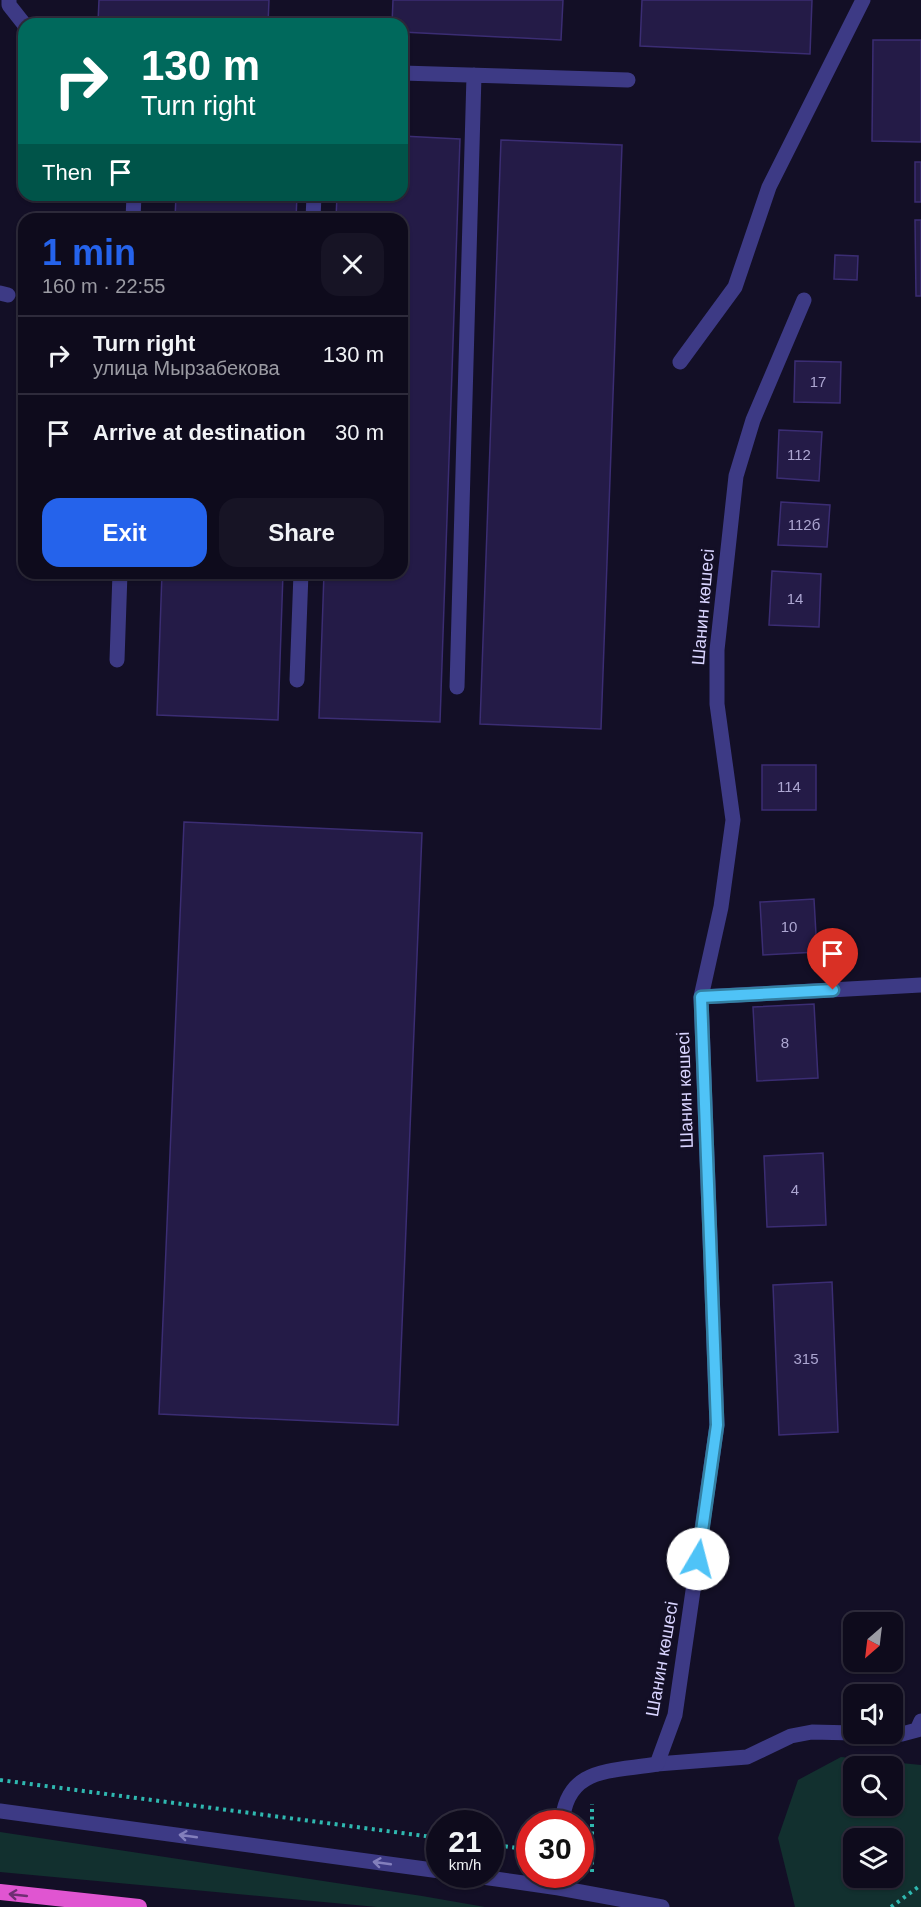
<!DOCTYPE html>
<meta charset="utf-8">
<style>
:root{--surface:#0e0b1c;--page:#171425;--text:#f1f3f6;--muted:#9b9ba3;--line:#2e2b3b;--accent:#2563eb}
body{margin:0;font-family:Arial,sans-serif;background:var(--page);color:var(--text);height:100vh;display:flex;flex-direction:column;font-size:22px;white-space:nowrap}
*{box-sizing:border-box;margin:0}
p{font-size:20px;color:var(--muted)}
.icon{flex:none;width:33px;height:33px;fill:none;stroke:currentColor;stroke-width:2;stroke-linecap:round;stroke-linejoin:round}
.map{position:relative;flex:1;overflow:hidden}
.panel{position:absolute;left:18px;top:213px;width:390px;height:366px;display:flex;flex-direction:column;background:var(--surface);border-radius:18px;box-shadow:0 2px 4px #0004,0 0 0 2px var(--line)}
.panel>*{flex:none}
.hud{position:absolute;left:18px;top:18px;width:390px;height:183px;border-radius:18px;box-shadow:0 2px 4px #0004,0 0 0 2px var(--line);background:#00695c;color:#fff;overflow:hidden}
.needle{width:39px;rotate:208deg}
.buttons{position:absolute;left:843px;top:1612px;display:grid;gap:12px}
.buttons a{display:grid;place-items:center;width:60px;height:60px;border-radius:12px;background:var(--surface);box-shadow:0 2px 4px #0004,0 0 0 2px var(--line);font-size:30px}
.speed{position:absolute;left:426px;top:1810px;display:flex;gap:12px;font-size:30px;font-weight:700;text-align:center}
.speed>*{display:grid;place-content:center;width:78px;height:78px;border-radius:50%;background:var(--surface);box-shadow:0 2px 4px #0004,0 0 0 2px var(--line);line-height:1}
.speed small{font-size:15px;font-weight:400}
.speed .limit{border:9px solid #d22;background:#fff;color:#111}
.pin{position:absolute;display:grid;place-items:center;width:51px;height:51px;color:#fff;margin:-62px -26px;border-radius:50% 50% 50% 0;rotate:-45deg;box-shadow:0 0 6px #0007}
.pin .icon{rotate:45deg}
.me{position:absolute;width:66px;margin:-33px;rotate:8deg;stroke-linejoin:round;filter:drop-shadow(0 0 4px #0008)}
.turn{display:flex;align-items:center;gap:21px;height:126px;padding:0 24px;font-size:27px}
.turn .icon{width:78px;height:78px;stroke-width:2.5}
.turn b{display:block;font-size:42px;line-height:51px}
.then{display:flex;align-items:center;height:57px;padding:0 24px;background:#0003;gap:12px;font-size:22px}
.round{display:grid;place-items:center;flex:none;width:63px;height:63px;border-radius:18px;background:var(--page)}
.overview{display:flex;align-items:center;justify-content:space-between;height:102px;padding:0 24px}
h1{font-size:36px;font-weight:600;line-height:45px;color:var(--accent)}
.button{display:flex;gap:12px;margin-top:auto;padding:12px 24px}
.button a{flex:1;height:69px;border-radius:18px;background:var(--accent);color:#fff;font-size:24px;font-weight:600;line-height:69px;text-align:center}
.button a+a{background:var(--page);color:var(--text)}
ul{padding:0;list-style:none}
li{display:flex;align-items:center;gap:18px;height:78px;padding:0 24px;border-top:2px solid var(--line)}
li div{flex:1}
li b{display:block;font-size:22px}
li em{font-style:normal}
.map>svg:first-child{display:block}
.green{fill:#12302f;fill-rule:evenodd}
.building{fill:#241b47;stroke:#3b2d73;stroke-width:1.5}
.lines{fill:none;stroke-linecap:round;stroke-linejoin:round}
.path{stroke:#2fb8b0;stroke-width:4;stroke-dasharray:3 4.5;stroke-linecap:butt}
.service{stroke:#3d3a85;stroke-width:15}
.minor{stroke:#3d3a85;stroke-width:15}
.trunk{stroke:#e055d1;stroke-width:16}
.oneway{stroke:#837fbc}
.oneway2{stroke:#6f2e73}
.route-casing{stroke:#337fa1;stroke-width:15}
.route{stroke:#4fc3f7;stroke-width:10}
.labels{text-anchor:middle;stroke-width:6;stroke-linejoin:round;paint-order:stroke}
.number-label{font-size:15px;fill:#aca6d1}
.street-label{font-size:18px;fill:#d9d4ff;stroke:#130f26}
</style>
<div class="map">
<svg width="921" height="1907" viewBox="0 0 921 1907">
<rect width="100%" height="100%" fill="#130f26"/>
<path class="green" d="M841 1757 921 1765V1907H795L778 1838 798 1780ZM854 1767H892V1806H854ZM854 1839H892V1878H854Z
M0 1832 422 1896 485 1907H377L0 1872Z"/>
<path class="building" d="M99 0H269L268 24 98 22Z
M393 0H563L561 40 402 32V24H392Z
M642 0H812L810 54 640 46Z
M873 40H921V142L872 141Z
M402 136 460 139 440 722 319 718 324 573H402V219H336L337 195H402Z
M501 140 622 145 601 729 480 724Z
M915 162H921V202H915Z
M176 195H297L296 219H175Z
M915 220H921V296H916Z
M835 255 858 256 857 280 834 279Z
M795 361 841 362 840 403 794 402Z
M779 430 822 432 819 481 777 478Z
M781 502 830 505 827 547 778 545Z
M772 571 821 574 819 627 769 625Z
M162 573H283L278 720 157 715Z
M762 765H816V810H762Z
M184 822 422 833 398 1425 159 1414Z
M814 899 817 952 763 955 760 902Z
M814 1004 818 1078 757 1081 753 1007Z
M823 1153 826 1225 767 1227 764 1156Z
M832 1282 838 1432 779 1435 773 1285Z"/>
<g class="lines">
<path class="path" d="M0 1780 440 1838
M490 1844 530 1850
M592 1872V1804
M891 1907 921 1885"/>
<path class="service" d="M9 0V5L24 24
M402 73 628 80
M133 219 134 195
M313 219 314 195
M0 293 8 295
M117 660 120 573
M297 680 301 573
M457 687 474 75
M887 1734H902L917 1730 921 1721
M657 1764 747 1757 791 1736 812 1732 854 1733"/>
<path class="minor" d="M680 362 735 287 769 187 863 0
M701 997 921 985
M0 1811 440 1871
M562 1824C566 1766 611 1772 657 1764L675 1715 717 1425 701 997 721 907 733 820 717 704V650L736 476 753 420 804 300
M468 1875 559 1888 662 1907"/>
<path class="trunk" d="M0 1892 139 1907"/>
</g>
<defs><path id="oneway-shaft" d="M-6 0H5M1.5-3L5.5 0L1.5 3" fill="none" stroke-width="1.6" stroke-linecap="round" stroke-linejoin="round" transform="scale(1.5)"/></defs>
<g class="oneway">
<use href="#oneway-shaft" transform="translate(188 1836) rotate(-172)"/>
<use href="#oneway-shaft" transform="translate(382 1863) rotate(-172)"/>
</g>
<use class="oneway2" href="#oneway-shaft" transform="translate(18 1895) rotate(-174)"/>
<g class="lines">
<defs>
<path id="route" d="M698 1559 717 1425 701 997 833 990"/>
</defs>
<use href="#route" class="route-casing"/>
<use href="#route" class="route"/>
</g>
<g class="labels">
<g class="number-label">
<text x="818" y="387">17</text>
<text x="799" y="460">112</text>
<text x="804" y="530">112б</text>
<text x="795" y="604">14</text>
<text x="789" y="792">114</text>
<text x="789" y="932">10</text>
<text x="785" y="1048">8</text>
<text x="795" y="1195">4</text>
<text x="806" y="1364">315</text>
</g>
<g class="street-label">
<text transform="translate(703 607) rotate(-85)" y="6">Шанин көшесі</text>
<text transform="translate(685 1090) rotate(-92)" y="6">Шанин көшесі</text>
<text transform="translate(662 1659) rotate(-80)" y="6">Шанин көшесі</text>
</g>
</g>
</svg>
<div class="buttons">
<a><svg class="needle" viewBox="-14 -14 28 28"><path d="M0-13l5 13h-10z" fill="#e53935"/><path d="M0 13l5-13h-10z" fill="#9b9ba3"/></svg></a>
<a><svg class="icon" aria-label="sound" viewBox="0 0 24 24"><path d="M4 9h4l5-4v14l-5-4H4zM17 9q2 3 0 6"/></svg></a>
<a><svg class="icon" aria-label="search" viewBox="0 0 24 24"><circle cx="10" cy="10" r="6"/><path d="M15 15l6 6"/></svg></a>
<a><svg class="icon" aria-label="layers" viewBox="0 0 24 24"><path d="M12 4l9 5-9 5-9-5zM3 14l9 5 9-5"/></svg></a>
</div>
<div class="speed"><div>21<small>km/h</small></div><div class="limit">30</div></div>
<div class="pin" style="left:833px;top:990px;background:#d93025"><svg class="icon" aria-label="arrive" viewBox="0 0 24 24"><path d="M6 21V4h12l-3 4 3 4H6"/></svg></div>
<svg class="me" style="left:698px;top:1559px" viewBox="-20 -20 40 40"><circle r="19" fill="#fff"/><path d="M0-13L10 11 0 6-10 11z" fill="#4fc3f7"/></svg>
<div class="hud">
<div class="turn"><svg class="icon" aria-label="right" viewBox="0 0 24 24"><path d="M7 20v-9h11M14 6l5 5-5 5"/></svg><div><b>130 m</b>Turn right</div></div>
<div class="then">Then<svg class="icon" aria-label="arrive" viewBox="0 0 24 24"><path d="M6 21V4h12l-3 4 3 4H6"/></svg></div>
</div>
<section class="panel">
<div class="overview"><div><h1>1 min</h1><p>160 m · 22:55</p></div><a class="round"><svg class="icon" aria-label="close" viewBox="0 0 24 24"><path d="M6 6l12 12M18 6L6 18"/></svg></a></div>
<ul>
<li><svg class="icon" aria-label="right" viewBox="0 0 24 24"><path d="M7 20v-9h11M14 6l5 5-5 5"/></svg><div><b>Turn right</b><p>улица Мырзабекова</p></div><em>130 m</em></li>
<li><svg class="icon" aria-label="arrive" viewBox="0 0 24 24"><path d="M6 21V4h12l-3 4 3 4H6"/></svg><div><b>Arrive at destination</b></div><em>30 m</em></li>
</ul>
<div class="button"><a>Exit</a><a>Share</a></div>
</section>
</div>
